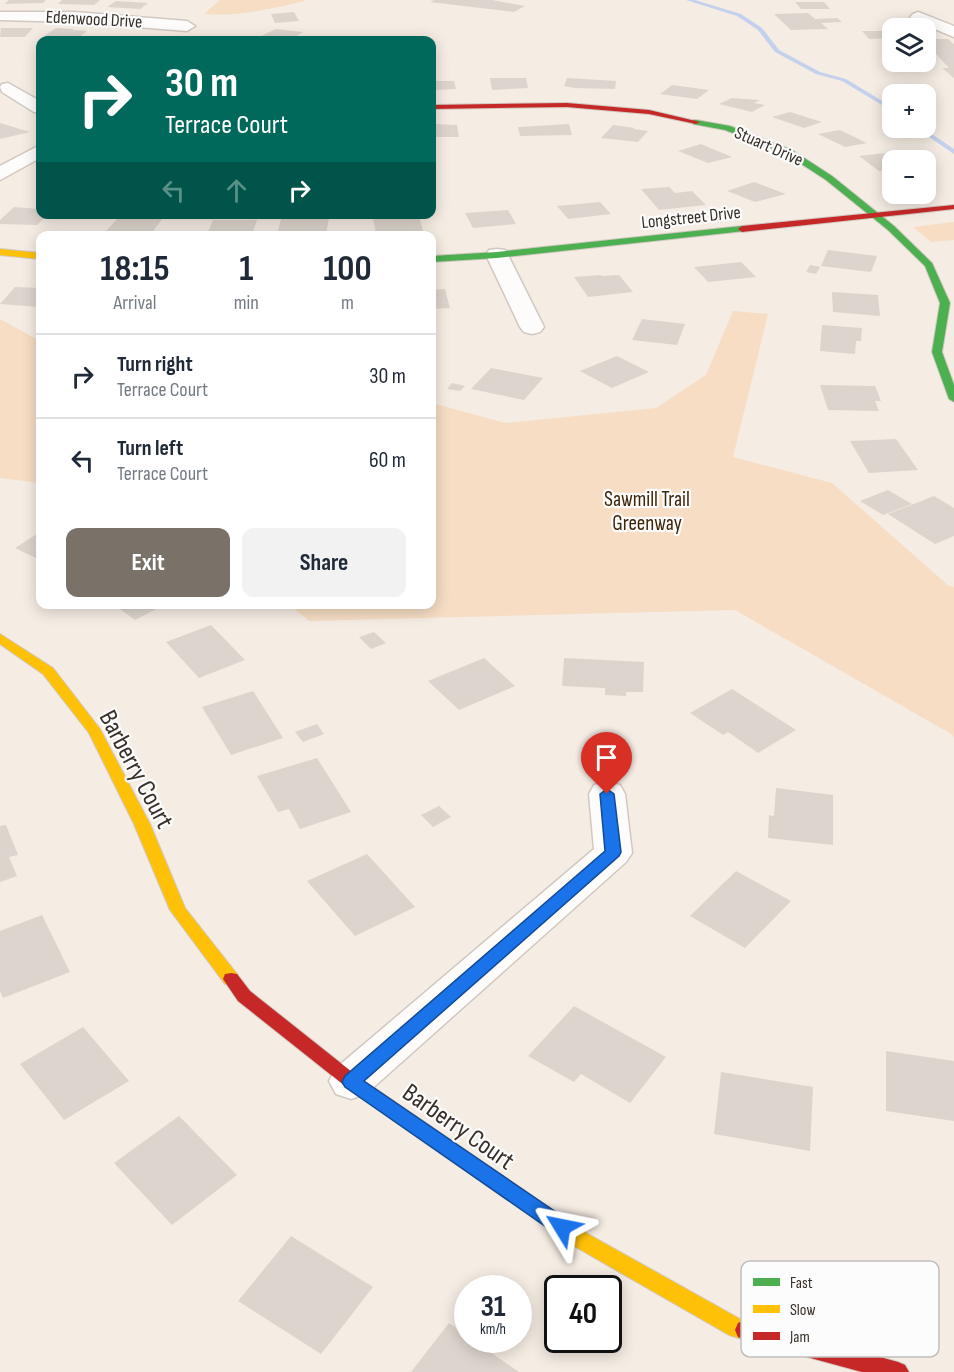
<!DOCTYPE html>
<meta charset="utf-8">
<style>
:root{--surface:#fff;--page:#f2f2f3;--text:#1f2937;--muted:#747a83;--line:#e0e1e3;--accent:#7a7169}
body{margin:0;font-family:"Sofia Sans Condensed",sans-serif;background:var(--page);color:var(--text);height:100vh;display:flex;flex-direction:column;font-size:22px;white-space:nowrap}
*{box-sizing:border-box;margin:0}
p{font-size:20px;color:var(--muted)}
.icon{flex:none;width:33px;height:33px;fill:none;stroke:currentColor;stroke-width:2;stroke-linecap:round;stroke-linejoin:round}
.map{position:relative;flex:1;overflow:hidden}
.details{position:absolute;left:36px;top:231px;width:400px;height:378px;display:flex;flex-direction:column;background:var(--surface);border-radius:12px;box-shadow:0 3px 15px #0003}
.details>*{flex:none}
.hud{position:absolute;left:36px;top:36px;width:400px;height:183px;border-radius:12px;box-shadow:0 3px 15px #0003;background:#00695c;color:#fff;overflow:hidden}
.controls{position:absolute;left:882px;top:18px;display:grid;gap:12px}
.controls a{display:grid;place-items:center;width:54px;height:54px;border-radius:12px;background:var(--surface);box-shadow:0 3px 15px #0003;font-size:30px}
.speed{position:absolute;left:454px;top:1275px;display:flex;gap:12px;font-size:30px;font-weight:700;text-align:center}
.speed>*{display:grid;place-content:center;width:78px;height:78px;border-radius:50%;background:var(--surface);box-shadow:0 3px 15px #0003;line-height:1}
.speed small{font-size:15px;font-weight:400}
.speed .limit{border:3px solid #111;border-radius:9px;background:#fff;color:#111}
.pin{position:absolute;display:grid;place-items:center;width:51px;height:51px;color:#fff;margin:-62px -26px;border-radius:50% 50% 50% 0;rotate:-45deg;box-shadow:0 0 6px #0007}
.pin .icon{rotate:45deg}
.me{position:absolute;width:66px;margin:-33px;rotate:305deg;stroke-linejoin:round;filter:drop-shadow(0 0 4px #0008)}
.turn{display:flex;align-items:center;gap:21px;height:126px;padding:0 30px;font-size:27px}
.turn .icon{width:78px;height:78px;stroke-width:2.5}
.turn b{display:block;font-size:42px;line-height:51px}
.lanes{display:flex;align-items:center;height:57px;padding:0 30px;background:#0003;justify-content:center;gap:30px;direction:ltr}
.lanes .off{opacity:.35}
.eta{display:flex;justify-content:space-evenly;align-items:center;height:102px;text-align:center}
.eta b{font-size:36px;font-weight:700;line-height:42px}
.button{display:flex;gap:12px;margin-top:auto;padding:12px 30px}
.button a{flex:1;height:69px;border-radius:12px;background:var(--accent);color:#fff;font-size:24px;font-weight:700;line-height:69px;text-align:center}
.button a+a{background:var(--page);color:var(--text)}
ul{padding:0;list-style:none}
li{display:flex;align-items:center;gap:18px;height:84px;padding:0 30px;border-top:2px solid var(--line)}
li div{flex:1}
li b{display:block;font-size:22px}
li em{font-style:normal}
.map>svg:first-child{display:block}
.green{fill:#f6ddc4}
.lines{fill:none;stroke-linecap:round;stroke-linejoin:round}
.stream{fill:#c4d1ee;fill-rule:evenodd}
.building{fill:#ddd5cd}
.street-casing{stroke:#d1c8c1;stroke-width:3}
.fast-casing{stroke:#d1c8c1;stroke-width:2}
.slow-casing{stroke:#d1c8c1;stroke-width:2}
.jam-casing{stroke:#d1c8c1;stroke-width:2}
.street{fill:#fefcfb;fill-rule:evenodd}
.fast{fill:#4caf50;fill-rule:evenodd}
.slow{fill:#ffc107;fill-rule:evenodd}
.jam{fill:#c62828;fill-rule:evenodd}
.route{fill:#1a73e8;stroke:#114b97;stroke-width:1.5}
.labels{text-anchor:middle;stroke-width:4.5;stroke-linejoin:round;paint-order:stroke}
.far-street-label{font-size:18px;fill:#372f27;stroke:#fcfcfc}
.park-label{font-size:21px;fill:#3e2406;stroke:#fcfcfc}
.near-street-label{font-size:26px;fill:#372f27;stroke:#fcfcfc}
.key{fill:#fcfcfc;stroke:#c1bebc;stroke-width:1.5}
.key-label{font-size:16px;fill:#372f27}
</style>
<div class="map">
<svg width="954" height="1372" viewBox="0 0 954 1372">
<rect width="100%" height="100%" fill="#f5ece3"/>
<path class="green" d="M220 0H302L306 1C273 8 238 17 204 14Z
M954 222V240L931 242 913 227Z
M733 311 768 314 733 457 832 483 949 586 954 587V738L953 735 735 610 309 621 289 605 432 604V403L505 423 656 408 706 375Z
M0 319 40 341V483L0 478Z"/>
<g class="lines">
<path class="stream" d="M686 0H695L741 14 762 28 779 50 820 72 846 79 892 107V111L842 81 816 74 775 52 758 30 737 16Z
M916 128H923L954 149V154Z"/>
</g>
<path class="building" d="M9 0H46L43 3 5 4Z
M62 0H100L94 5 58 4Z
M434 0H492L525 6 514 12 430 2Z
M116 1 148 3 140 9 107 7Z
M795 2H824L830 9H801Z
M294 12 299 21 275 23 271 14Z
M808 13 815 19 837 18 842 22 821 23 828 29 791 30 774 14Z
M1 28H33L25 37H0Z
M56 28 74 29 72 30 87 31 77 39H40Z
M276 29 303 32 290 40 259 37Z
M862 31H892V38L869 39Z
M99 37 126 39 125 40H93Z
M926 39H948L954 44V78L942 68H949L926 43Z
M435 76 436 81H454L456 89 432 90V77Z
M490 78H526L528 88 492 90Z
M567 78 616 81 615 89 575 88 564 86Z
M672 85 709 90 697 99 660 94Z
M732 98 760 100 754 103 765 105 752 112 719 104Z
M790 112 822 122 804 128 772 117Z
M0 123 30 132 0 139Z
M432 124 457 125 459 137H432Z
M569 124 572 135 520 136 518 127Z
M613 125 635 128 633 129 648 131 638 142 601 138Z
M840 130 867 143 845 147 818 134Z
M701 144 732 157 708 163 678 151Z
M885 153 892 159V170L879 171 859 156Z
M754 182 786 194 755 202 727 191Z
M669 187 675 193 692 191 706 205 659 210 641 189Z
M600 202 611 214 568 219 557 206Z
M14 207 40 209V214H49L37 225 0 224V220Z
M508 210 516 224 473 228 465 213Z
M419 216 423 231 376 233 373 219Z
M119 217 162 219 151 234 106 231Z
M329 218 326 234H277L281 219Z
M213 220H257L252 235 207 234Z
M828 250 877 256 871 272 821 266Z
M741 262 756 277 708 282 694 267Z
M810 265 820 267 816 274 806 272Z
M601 275 602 276 619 275 633 292 588 297 574 277Z
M15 287 40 288V307L0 304Z
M445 289 450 308 432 309V290Z
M832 292 878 295 880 316 833 312Z
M642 319 685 324 677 345 632 340Z
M822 325 862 328 861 341H856L855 354 820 351Z
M617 356 649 372 612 388 580 371Z
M491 368 543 378 524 400 471 389Z
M452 383 465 386 460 391 447 389Z
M820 385 875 386 881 401H875L879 411 828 410Z
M896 439 918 470 869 473 850 441Z
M888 490 912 504 883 515 860 501Z
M934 496 954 508V536L935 544 888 514Z
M40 532V560L15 548Z
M113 604H166L135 620Z
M211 625 245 660 199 678 166 642Z
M374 632 386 643 371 649 359 637Z
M484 658 515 686 459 710 428 681Z
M564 658 644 662 643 692H626V696L605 695V688L562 686Z
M732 689 796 730 758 753 728 732 723 735 690 713Z
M253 691 283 738 231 755 202 707Z
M317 724 324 734 303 742 295 732Z
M317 758 351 812 300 829 289 809 278 812 257 776Z
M776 788 833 795V845L768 838 769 815 774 816Z
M439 806 451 817 433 827 421 815Z
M6 825 18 855 9 857 17 876 0 882V826Z
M367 854 415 907 355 936 307 881Z
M736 871 791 901 745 948 690 916Z
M42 915 70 972 3 998 0 991V931Z
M574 1006 666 1057 630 1103 581 1074 574 1082 528 1056Z
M83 1027 129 1081 64 1120 20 1064Z
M886 1051 954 1061V1121L886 1111Z
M721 1072 813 1087 810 1151 714 1134Z
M179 1116 237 1175 172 1225 114 1163Z
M291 1236 373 1287 321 1354 238 1301Z
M449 1323 468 1336V1340H473L519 1372H411Z"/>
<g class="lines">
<defs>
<path id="street" d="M0 12H74L187 21 195 26 187 31 74 22 0 20Z
M918 12 954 26V37L913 20 910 17 913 14Z
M8 83 40 101V113L34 112 2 92 0 87 2 84Z
M40 145V158L0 180V166Z
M497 249 505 250 508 255 544 327 540 332 532 334 524 332 520 327 486 255 489 250Z
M607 782 620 785 625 794 632 853 626 862 366 1094 351 1099 336 1094 329 1081 336 1068 594 849 589 794 594 785Z"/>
<path id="fast" d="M696 120 730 126 792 150 832 176 894 226 932 263 950 303 942 352 954 385V402L949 399 932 352 940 303 925 266 888 230 826 180 786 154 725 130 693 124V120Z
M742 226 745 227V231L497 258 432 262V256L497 252Z"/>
<path id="slow" d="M0 249 40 253V259L0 255Z
M0 634 53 668 100 729 150 824 185 908 237 974 239 979 237 984 231 985 225 984 170 910 134 824 89 733 43 674 0 644Z
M411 1114 417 1117 588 1234 740 1319 752 1323 755 1330 752 1337 745 1340 729 1335 574 1246 405 1127 402 1122 405 1117Z"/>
<path id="jam" d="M567 103 649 110 700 122 696 124 649 114 567 107 432 109V105Z
M954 205V209L742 232 738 229 742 226Z
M231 973 237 974 250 991 357 1076 417 1117 420 1122 417 1127 411 1130 405 1127 345 1086 238 1001 223 979 225 974Z
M745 1320 898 1362 905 1365 909 1372H862L745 1340 738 1337 735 1330 738 1323Z"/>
</defs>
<use href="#street" class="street-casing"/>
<use href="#fast" class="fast-casing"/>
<use href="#slow" class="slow-casing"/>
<use href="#jam" class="jam-casing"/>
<use href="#street" class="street"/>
<use href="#fast" class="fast"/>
<use href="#slow" class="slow"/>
<use href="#jam" class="jam"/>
</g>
<path class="route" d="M607 789 614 794 621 852 619 856 364 1081 569 1221 572 1227 569 1233 562 1236 555 1233 345 1087 342 1082 345 1076 605 851 600 794Z"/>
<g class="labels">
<g class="far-street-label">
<text transform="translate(94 19) rotate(3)" y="6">Edenwood Drive</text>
<text transform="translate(769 146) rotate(24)" y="6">Stuart Drive</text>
<text transform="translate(691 217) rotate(-6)" y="6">Longstreet Drive</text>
</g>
<g class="park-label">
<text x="647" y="506">Sawmill Trail<tspan x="647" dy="24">Greenway</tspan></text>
</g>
<g class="near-street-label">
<text transform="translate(137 769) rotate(62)" y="9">Barberry Court</text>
<text transform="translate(459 1126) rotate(35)" y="9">Barberry Court</text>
</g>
</g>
<rect x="741" y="1261" width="198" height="96" rx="9" class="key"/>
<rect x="753" y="1278" width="27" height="8" fill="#4caf50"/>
<rect x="753" y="1305" width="27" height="8" fill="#ffc107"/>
<rect x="753" y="1332" width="27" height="8" fill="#c62828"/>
<g class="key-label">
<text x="790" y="1288">Fast</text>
<text x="790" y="1315">Slow</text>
<text x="790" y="1342">Jam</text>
</g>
</svg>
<div class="controls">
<a><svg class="icon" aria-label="layers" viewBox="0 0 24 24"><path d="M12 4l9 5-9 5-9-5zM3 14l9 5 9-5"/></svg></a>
<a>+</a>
<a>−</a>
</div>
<div class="speed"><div>31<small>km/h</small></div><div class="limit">40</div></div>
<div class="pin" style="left:607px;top:794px;background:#d93025"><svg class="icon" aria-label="arrive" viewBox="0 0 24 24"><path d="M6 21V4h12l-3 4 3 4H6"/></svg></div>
<svg class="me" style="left:562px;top:1227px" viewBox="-20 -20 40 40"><path d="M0-17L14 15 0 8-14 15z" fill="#1a73e8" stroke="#fff" stroke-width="4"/></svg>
<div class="hud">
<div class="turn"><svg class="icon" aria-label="right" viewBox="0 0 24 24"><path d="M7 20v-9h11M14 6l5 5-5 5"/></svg><div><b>30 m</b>Terrace Court</div></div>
<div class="lanes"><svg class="icon off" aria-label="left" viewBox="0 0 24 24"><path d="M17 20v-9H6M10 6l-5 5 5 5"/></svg><svg class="icon off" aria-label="ahead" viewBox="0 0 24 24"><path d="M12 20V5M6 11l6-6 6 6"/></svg><svg class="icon" aria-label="right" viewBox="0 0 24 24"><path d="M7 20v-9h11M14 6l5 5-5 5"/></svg></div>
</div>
<section class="details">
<div class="eta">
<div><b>18:15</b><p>Arrival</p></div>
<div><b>1</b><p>min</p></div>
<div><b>100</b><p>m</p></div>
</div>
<ul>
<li><svg class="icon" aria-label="right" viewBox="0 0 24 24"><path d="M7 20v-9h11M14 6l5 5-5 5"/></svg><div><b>Turn right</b><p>Terrace Court</p></div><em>30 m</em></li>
<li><svg class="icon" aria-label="left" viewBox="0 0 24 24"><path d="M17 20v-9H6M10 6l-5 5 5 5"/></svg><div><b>Turn left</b><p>Terrace Court</p></div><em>60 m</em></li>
</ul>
<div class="button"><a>Exit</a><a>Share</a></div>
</section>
</div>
